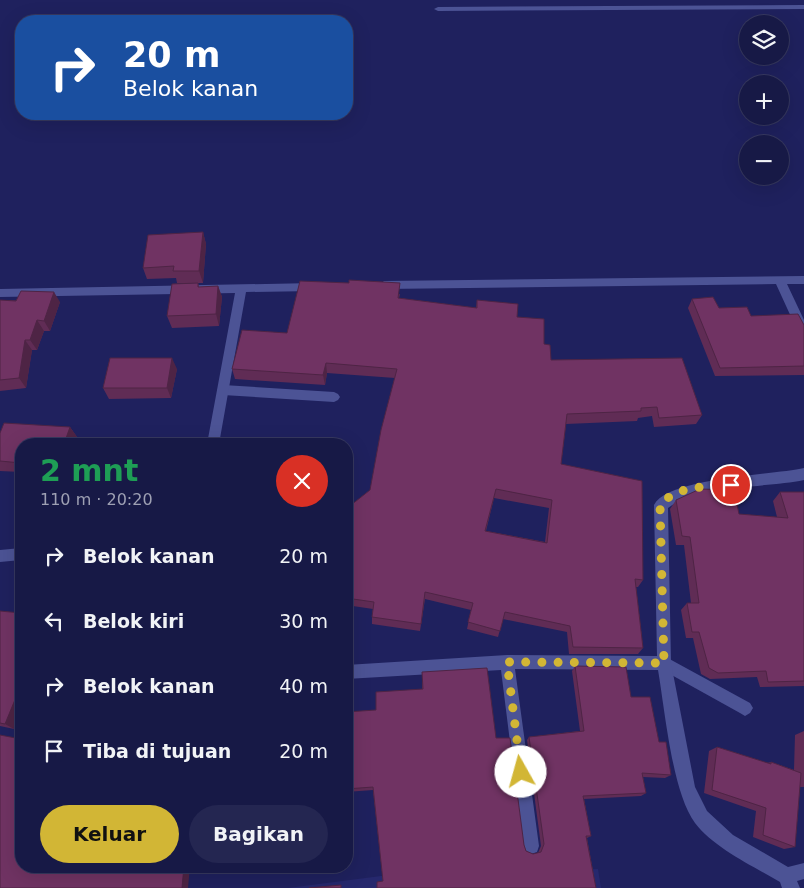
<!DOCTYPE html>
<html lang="id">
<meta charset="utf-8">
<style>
:root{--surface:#171946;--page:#242651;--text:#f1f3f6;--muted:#9ea0b3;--line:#36385f;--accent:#d2b635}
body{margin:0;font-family:"DejaVu Sans",sans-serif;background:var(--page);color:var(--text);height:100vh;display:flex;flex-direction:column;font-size:19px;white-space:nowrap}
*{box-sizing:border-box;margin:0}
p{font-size:16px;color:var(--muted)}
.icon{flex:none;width:28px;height:28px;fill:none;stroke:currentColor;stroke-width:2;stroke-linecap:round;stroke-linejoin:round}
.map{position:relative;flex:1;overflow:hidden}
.panel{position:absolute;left:15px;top:438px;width:338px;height:435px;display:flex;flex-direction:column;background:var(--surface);border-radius:20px;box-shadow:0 5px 20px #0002,0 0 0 1px var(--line)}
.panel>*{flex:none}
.banner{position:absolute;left:15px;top:15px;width:338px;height:105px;border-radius:20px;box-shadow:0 5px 20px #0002,0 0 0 1px var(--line);background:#1a4fa0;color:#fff;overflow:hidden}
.controls{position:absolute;left:739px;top:15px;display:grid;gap:10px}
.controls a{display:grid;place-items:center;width:50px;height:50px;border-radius:50%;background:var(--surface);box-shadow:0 5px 20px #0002,0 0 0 1px var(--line);font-size:25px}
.pin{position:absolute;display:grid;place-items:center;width:42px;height:42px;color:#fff;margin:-21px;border:2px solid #fff;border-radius:50%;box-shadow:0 1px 5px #0007}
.me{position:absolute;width:55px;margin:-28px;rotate:353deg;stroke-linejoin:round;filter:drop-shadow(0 0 4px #0008)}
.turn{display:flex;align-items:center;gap:18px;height:105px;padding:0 25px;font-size:22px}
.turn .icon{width:65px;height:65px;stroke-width:2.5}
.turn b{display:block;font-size:35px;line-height:42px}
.round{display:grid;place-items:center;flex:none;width:52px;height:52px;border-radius:26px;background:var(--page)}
.head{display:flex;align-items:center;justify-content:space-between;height:85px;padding:0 25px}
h1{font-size:30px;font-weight:800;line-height:38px;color:#1e9e55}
.button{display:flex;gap:10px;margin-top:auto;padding:10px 25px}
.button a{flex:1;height:58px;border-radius:30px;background:var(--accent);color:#111;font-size:20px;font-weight:800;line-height:58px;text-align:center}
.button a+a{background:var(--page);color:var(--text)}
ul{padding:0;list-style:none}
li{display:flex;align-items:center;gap:15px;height:65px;padding:0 25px}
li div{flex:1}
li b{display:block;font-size:19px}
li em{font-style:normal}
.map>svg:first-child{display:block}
.built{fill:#26286d}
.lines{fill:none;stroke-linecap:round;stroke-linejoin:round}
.service{fill:#4c5395;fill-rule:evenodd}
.minor{fill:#4c5395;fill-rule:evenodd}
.wall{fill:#602c55;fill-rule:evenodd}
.shaded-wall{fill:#4e2445}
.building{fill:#703363;stroke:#4e2445;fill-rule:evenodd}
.route{stroke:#d2b635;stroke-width:9;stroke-dasharray:0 16.2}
</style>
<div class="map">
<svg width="804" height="888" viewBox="0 0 804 888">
<rect width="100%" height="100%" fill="#1f215e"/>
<path class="built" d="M598 869 601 888H288L381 876Z"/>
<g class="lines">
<path class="service" d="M223 385 334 392 338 394 340 397 338 400 334 402 223 395 217 390Z
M664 656 750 703 753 708 750 713 745 716 740 713 659 668 657 663 659 658Z"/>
<path class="minor" d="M804 5V9L438 11 434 9 438 7Z
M804 276V284H787L804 320V336L798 332 776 284 384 289 379 285 384 281Z
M314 283 319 287 314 291 246 292 219 444H207L235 293 0 297V289Z
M804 468V480C766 488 697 485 668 508L671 663 695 787 707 811 733 835 788 867 804 863V879L797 881 800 888H782L780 882C753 866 714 848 695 823 672 792 665 710 658 670L515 669 539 846 537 852 531 854 525 852 523 846 501 670 346 679V665L507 655 657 656 654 505C667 478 774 475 804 468Z
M21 548V560L0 562V550Z"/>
</g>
<path class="wall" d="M203 232 206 244 203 283H177L176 278 147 279 143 268Z
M198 283 199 287 218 286 222 297 219 326 172 328 167 316Z
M400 294 399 298 476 308 477 300 517 317 544 344 551 360 702 415 696 424 654 427 652 416 638 418 637 421 566 424 561 464 643 580 638 587H636L643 648 638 654H569L567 632 503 619 498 637 467 629 471 610 425 599 420 631 372 624V617L373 609 346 605V509L370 490 395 378 327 373 325 385 235 379 232 369 287 333ZM494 498 549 508 545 542 486 531Z
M692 299 719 308 751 316 804 325V375L715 376 688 308Z
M0 300 60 302 50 331H44L37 350H32L26 388 0 391Z
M177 369 171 398 109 399 103 388Z
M70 427 77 437 21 444V472L0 471V433Z
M780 492H804V686L760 687 757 677 710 679 701 674 693 638H686L681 610 687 603H691L684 545H676L670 509 676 500 739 514 777 517 773 501Z
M0 611 21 613V711L14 729 0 726Z
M575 666 631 697 659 742 671 775 665 778 643 777 646 793 641 796 584 799 591 836 587 838 596 888 383 881 373 790 346 792V712L376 710 422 689V672L496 738 524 845 526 851 533 854 538 853 541 846 527 740 529 737 580 731 572 671Z
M804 731V787H800L795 847 784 849 753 837 756 811 704 793 709 751 717 747 767 763 771 762 794 770 795 735Z"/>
<path class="shaded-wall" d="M203 232 206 244 203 283 199 271Z
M218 286 222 297 219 326 216 314Z
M54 292 60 302 50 331 44 321Z
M37 320 44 331 37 350 30 340Z
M25 340 32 350 26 388 19 378Z
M172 358 177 369 171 398 167 388Z
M326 363 327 373 325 385 323 375Z
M70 427 77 437 75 444H64Z
M21 685V711L14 729 5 724Z
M184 866H190L188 888H182Z"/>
<path class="building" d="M203 232 199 271H173L174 266 143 268 148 235Z
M349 280 400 283 398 298 477 308V300L518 304 517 317 544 319V344L550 345 551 360 682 358 702 415 659 418 657 407 641 408V411L567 414 561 464 642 481 643 580 635 579 643 648 573 647 570 626 505 612 500 631 468 622 473 603 425 592 421 624 372 617 374 602 346 598V509L370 490 381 430 397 369 326 363 323 375 232 369 242 330 287 333 300 281 349 283ZM496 489 552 500 547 543 485 531Z
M198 283V287L218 286 216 314 167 316 172 284Z
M21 291 54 292 44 321 37 320 30 340H25L19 378 0 380V300L16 301Z
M713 297 719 308 747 307 751 316 798 314 804 325V366L720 368 692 299Z
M110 358H172L167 388H103Z
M4 423 70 427 64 444H21V463L0 461V433Z
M700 489 734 490 739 514 788 518 780 492H804V681L768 682 766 671 718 673 709 668 699 632H692L687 603H699L690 537 682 536 676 500Z
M0 611 21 613V685L5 724 0 723Z
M575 666 626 667 631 697H650L659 742H666L671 775 642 773 646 793 583 796 591 836H586L596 888H377V882L383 881 373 787 346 789V712L376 710V692L423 689 422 672 487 668 496 738H510L524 845 526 851 533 854 541 852 544 844 529 737 584 731Z
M0 735 21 739V866H184L182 888H0Z
M717 747 771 764V762L801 773 795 847 763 835 766 808 712 790Z
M341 885V888H309Z"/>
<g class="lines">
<path class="route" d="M521 772 507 662 664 663 660 505C677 485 708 487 731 485"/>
</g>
</svg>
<div class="controls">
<a><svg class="icon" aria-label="layers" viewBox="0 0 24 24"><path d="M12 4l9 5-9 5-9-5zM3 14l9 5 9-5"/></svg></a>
<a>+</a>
<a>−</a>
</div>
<div class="pin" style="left:731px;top:485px;background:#d93025"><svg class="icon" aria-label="arrive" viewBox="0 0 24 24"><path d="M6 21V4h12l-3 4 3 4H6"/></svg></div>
<svg class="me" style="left:521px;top:772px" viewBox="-20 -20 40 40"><circle r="19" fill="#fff"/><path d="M0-13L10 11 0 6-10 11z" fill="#d2b635"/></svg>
<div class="banner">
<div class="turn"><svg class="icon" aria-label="right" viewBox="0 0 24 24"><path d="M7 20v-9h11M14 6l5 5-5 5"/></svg><div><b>20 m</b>Belok kanan</div></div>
</div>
<section class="panel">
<div class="head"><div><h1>2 mnt</h1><p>110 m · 20:20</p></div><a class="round" style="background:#d93025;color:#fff"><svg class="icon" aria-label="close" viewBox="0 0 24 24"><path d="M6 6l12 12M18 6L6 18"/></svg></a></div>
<ul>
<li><svg class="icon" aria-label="right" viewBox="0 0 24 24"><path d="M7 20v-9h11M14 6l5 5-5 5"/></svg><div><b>Belok kanan</b></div><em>20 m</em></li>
<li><svg class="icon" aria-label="left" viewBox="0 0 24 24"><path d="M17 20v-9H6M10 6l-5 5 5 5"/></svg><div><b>Belok kiri</b></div><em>30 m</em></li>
<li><svg class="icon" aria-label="right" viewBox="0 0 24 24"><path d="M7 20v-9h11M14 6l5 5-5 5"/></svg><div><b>Belok kanan</b></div><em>40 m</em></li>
<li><svg class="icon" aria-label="arrive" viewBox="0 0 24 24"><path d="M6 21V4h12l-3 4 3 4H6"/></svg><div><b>Tiba di tujuan</b></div><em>20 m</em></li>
</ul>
<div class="button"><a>Keluar</a><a>Bagikan</a></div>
</section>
</div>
